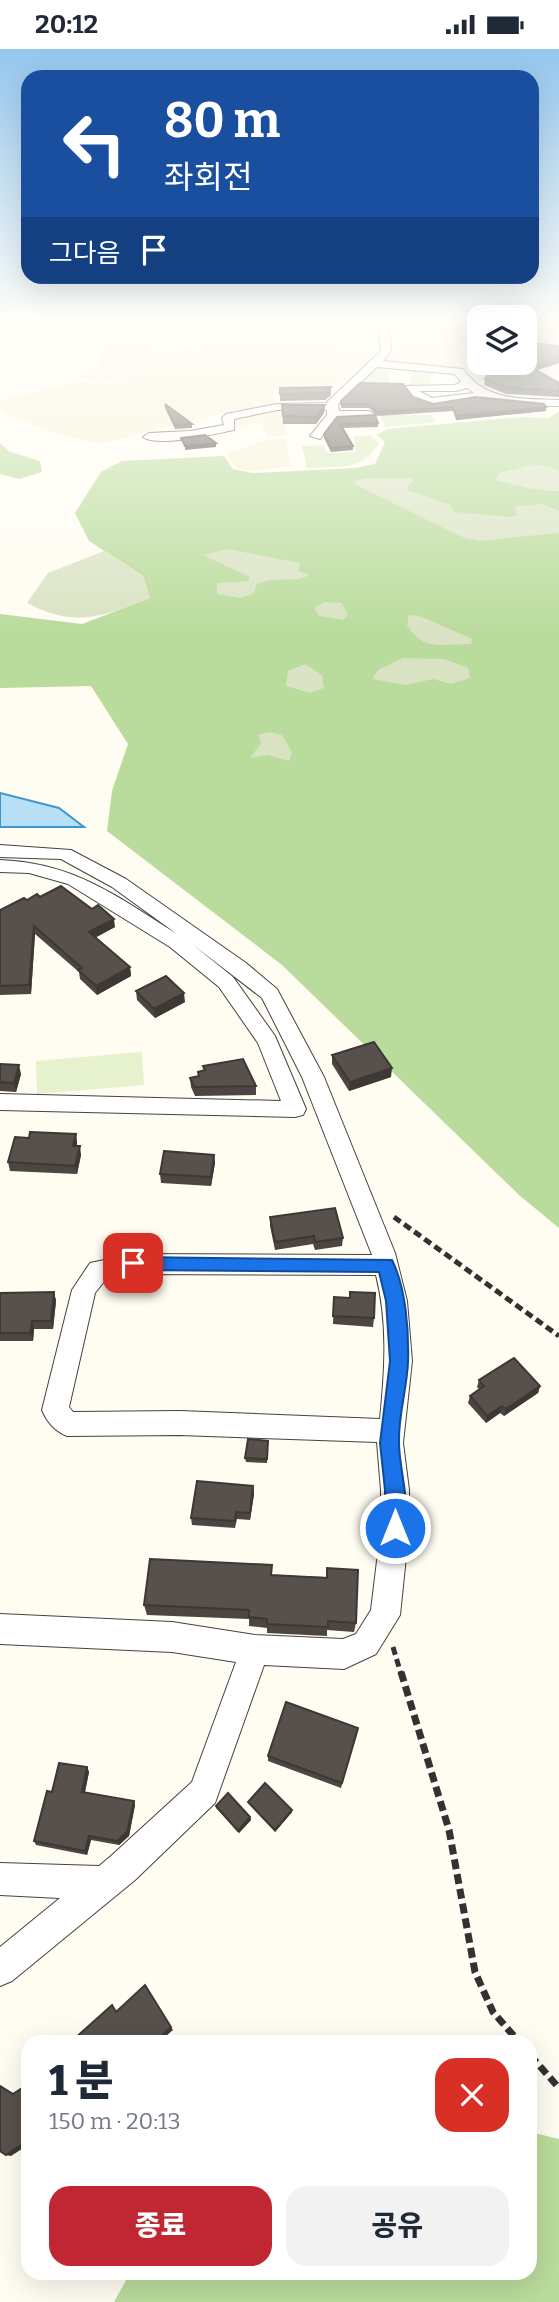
<!DOCTYPE html>
<html lang="ko">
<meta charset="utf-8">
<style>
:root{--surface:#fff;--page:#f2f2f3;--text:#1f2937;--muted:#747a83;--accent:#c02733}
body{margin:0;font-family:Bitter,"Noto Sans KR",serif;background:var(--page);color:var(--text);height:100vh;display:flex;flex-direction:column;font-size:26px;white-space:nowrap}
*{box-sizing:border-box;margin:0}
p{font-size:23px;color:var(--muted)}
.icon{flex:none;width:38px;height:38px;fill:none;stroke:currentColor;stroke-width:2;stroke-linecap:round;stroke-linejoin:round}
.map{position:relative;flex:1;overflow:hidden}
.sheet{position:absolute;left:21px;top:1986px;width:516px;height:245px;display:flex;flex-direction:column;background:var(--surface);border-radius:21px;box-shadow:0 7px 28px #0002}
.sheet>*{flex:none}
.guide{position:absolute;left:21px;top:21px;width:518px;height:214px;border-radius:21px;box-shadow:0 7px 28px #0002;background:#1a4fa0;color:#fff;overflow:hidden}
.buttons{position:absolute;left:467px;top:256px;display:grid;gap:14px}
.buttons a{display:grid;place-items:center;width:70px;height:70px;border-radius:14px;background:var(--surface);box-shadow:0 7px 28px #0002;font-size:35px}
.pin{position:absolute;display:grid;place-items:center;width:60px;height:60px;color:#fff;margin:-30px;border-radius:14px;box-shadow:0 4px 10px #0006}
.me{position:absolute;width:77px;margin:-38px;rotate:0deg;stroke-linejoin:round;filter:drop-shadow(0 0 5px #0008)}
.turn{display:flex;align-items:center;gap:24px;height:147px;padding:0 28px;font-size:32px}
.turn .icon{width:91px;height:91px;stroke-width:2.5}
.turn b{display:block;font-size:49px;line-height:60px}
.then{display:flex;align-items:center;height:66px;padding:0 28px;background:#0003;gap:14px;font-size:26px}
.round{display:grid;place-items:center;flex:none;width:74px;height:74px;border-radius:21px;background:var(--page)}
.headline{display:flex;align-items:center;justify-content:space-between;height:119px;padding:0 28px}
h1{font-size:42px;font-weight:800;line-height:52px}
.action{display:flex;gap:14px;margin-top:auto;padding:14px 28px}
.action a{flex:1;height:80px;border-radius:21px;background:var(--accent);color:#fff;font-size:28px;font-weight:800;line-height:80px;text-align:center}
.action a+a{background:var(--page);color:var(--text)}
.status{display:flex;justify-content:space-between;align-items:center;height:49px;padding:0 35px;background:var(--surface);direction:ltr}
.status svg{height:19px;fill:currentColor}
.map>svg:first-child{display:block}
.farmland{fill:#f5f1d2}
.green{fill:#d5eabb}
.forest{fill:#b9db9b}
.cemetery{fill:#d9e2c2}
.pitch{fill:#e6f1cd}
.water{fill:#b7e0f6;stroke:#3e98cd;stroke-width:2}
.lines{fill:none;stroke-linecap:round;stroke-linejoin:round}
.minor-casing{stroke:#434343;stroke-width:2}
.path-far1{stroke:#323232;stroke-width:5;stroke-dasharray:8 4.5;stroke-linecap:butt}
.path{stroke:#323232;stroke-width:7;stroke-dasharray:10 5;stroke-linecap:butt}
.minor{fill:#fff;fill-rule:evenodd}
.wall{fill:#4c4541}
.shaded-wall{fill:#3e3835}
.building{fill:#58504c;stroke:#3e3835;stroke-width:2}
.route{fill:#1a73e8;stroke:#114b97;stroke-width:2}
</style>
<div class="status"><b>20:12</b><svg viewBox="0 0 49 12"><path d="M0 12V9h3v3zM5 12V6h3v6zM10 12V3h3v9zM15 12V0h3v12zM26 1h20v11H26zM47 4h2v5h-2z"/></svg></div>
<div class="map">
<svg width="559" height="2253" viewBox="0 0 559 2253">
<rect width="100%" height="100%" fill="#fffcf2"/>
<path class="farmland" d="M115 273 334 274 358 281 380 284V300H343L320 292 232 295H325L346 303H377L371 314 339 335 280 337 273 344 275 356 230 362 96 395 47 381 7 366 0 356V351L79 332 102 336 117 333 158 302 206 296 185 295 156 300 118 330 102 334 83 329 82 325 100 316 104 292 114 287Z
M389 273H471V275L479 277V297L470 298 479 299 480 313 526 315 557 307 489 326 493 316 491 315 482 332H469L465 323 382 314 393 303 403 301 393 300Z
M279 360 287 386 267 388 261 374 236 377 233 368Z
M286 390 291 417 252 422 237 420 227 405 265 391Z"/>
<path class="green" d="M379 319 388 320 390 335H411L412 321 431 323 430 335 382 338 354 334Z
M380 366H431L437 373 385 378Z
M370 386 379 394C361 423 338 417 307 419L302 397 324 396 326 404 356 403 354 388Z"/>
<path class="forest" d="M559 362V1179L519 1146 282 916 107 782 112 742 128 695 91 637 0 639V565L82 575 150 549 143 527 89 492 75 464 101 423 122 412 224 407 233 420 252 424 355 419 375 415 385 393 377 386 387 380 521 368 549 369Z
M0 394 10 403 40 412 42 423 19 430 0 425Z
M530 2083 559 2090V2253H114L130 2224H530Z"/>
<path class="cemetery" d="M534 415 549 417 559 422V442C545 444 511 435 495 431L500 424Z
M368 429H409L414 432 407 437 409 442C424 444 434 452 449 455L454 463 510 468 517 466 515 458 542 455 559 462V484L479 492 464 489 356 436 354 432Z
M228 500 300 514 299 522 309 526C296 535 277 526 257 535L253 545 240 549 217 545V534L248 532 250 528 203 506Z
M104 502 143 527 150 549C102 568 75 579 27 554L48 524Z
M324 553 341 554 348 565 344 571 319 567 314 559Z
M409 566 420 567 472 590 471 595C442 595 424 603 407 576Z
M403 609 444 610 468 619 470 629 451 635 433 630 406 636 372 630 378 621Z
M305 615 322 626 324 639 310 644 286 637 288 622Z
M269 683 282 686 292 703 289 712 268 706 250 709 261 694 258 686Z"/>
<path class="pitch" d="M142 1003 144 1036 37 1045 36 1012Z"/>
<path class="water" d="M0 744 59 759 84 778H0Z"/>
<g class="lines">
<defs>
<path id="minor" d="M378 273H388L391 302 383 312 463 320C485 352 523 350 559 351V357C534 357 512 354 487 350 457 345 429 374 405 339L407 337 455 336 461 333 455 325 377 318 338 355 339 362H369L375 366 373 368 336 369 320 390 310 387 327 366V361H277L234 370V381C215 385 158 399 143 388L149 384 190 382 224 376 222 369 226 365 277 355 326 354 381 302ZM467 339 474 344 432 349 419 342H456Z
M0 796 71 801 126 830 246 914 277 940 324 1028 395 1204 407 1252 412 1312 403 1394 409 1441V1479L400 1566 376 1605 344 1620 264 1616 215 1754 135 1831 12 1932 0 1937V1898L60 1849 0 1846V1814L99 1817 111 1807 192 1733 236 1613 172 1603 0 1595V1565L172 1573 255 1586 343 1590 356 1585 371 1561 381 1479V1441L377 1393 180 1386 67 1387C55 1382 47 1373 42 1361L72 1241 90 1214 133 1205 372 1206 302 1028 262 949 192 895 233 928 275 987 306 1060 303 1066 295 1068 0 1061V1045L281 1052 258 994 219 938 170 898 68 835 29 824 0 823V811C75 814 116 847 177 885L112 838 61 810 0 808ZM133 1225 376 1226C388 1274 385 1320 380 1370L180 1362 73 1363 69 1358 95 1244 106 1230Z"/>
</defs>
<use href="#minor" class="minor-casing"/>
<path class="path-far1" d="M394 1168 559 1287
M393 1598 401 1625"/>
<path class="path" d="M401 1623 449 1781 475 1923 493 1963 519 1993
M530 2006 559 2039"/>
<use href="#minor" class="minor"/>
</g>
<path class="wall" d="M559 297V314L537 321 559 334V348L506 345 484 336 485 330Z
M331 338V346L325 351 280 352V339Z
M413 348 433 355 546 362 456 371 453 362 377 367 369 359H341V352Z
M165 355 192 375V379L175 380 165 359Z
M282 356H325L324 364 316 375H283Z
M337 368 378 374V378L343 379 353 397V401L331 403 324 389V385Z
M40 848 115 878 95 889 130 918 131 927 97 946 80 930 79 923 35 885 31 945 0 946V861L27 851Z
M136 942 185 953 155 969 137 951Z
M332 1006 391 1028 349 1042 332 1015Z
M0 1015 21 1025 16 1043 0 1042Z
M203 1017 256 1037V1046L195 1047 191 1038 190 1029 198 1027V1023L204 1021Z
M76 1085 77 1094V1097L81 1106 77 1125 10 1122 8 1113 29 1089Z
M214 1106 215 1114 211 1137 161 1134 160 1125Z
M270 1168 343 1189 342 1197 315 1201 313 1195 275 1201 270 1177Z
M54 1243 56 1252 53 1280H34L33 1292H0V1244Z
M334 1248 350 1249 374 1269 373 1278 333 1275Z
M479 1331 540 1337 538 1344 504 1367 500 1364 486 1374 468 1354 470 1347 479 1340 477 1338Z
M268 1392 267 1414 246 1413 245 1409Z
M253 1437 254 1445 250 1471 237 1470 235 1479 192 1476 191 1469Z
M327 1519 356 1574 354 1583 327 1581V1587L267 1584V1579L249 1577V1570L147 1566 144 1556 272 1526 327 1528Z
M357 1685 341 1739 268 1712V1707Z
M87 1718 89 1723 85 1743 134 1752 135 1756 129 1787 119 1796 91 1791 87 1806 36 1796 34 1792 52 1743Z
M248 1753 292 1761V1763L275 1783 249 1755Z
M216 1757 250 1768 251 1771 239 1784 216 1759Z"/>
<path class="shaded-wall" d="M559 308V314L529 324 530 318Z
M331 338V346L325 351V344Z
M325 356 324 364 316 375V368Z
M546 358V362L456 371 457 367Z
M216 394V398L185 401V397Z
M114 870 115 878 90 891 89 883Z
M34 877 35 885 31 945 29 936Z
M130 918 131 927 97 946 96 937Z
M184 944 185 953 155 969 154 960Z
M19 1016 21 1025 16 1043 14 1034Z
M392 1019 391 1028 349 1042 350 1033Z
M76 1085 77 1094 75 1106 73 1097Z
M80 1097 81 1106 77 1125 75 1117Z
M214 1106 215 1114 211 1137V1128Z
M54 1243 56 1252 53 1280 51 1272Z
M32 1272 34 1280 33 1292 30 1284Z
M540 1337 538 1344 504 1367 506 1360Z
M502 1357 500 1364 486 1374 487 1367Z
M253 1437 254 1445 250 1471V1464Z
M87 1718 89 1723 84 1747 82 1743Z
M134 1752 135 1756 129 1787 119 1796 117 1792Z
M292 1761V1763L275 1783V1781Z
M250 1768 251 1771 239 1784 238 1782Z
M89 1787 91 1791 87 1806 85 1802Z
M171 1978 173 1981 159 1993H155Z
M28 2091V2096L11 2107 6 2106Z"/>
<path class="building" d="M525 293 559 297V308L530 318 559 334V342L507 339 485 330 497 313H525Z
M360 334 403 335 413 348 433 355 476 348 544 355 546 358 457 367 453 358 377 363 369 355H341V352Z
M331 338 325 344 280 345V339Z
M165 355 192 375 175 376Z
M282 356H325L316 368 283 367Z
M375 366 378 374 340 375 353 397 331 399 324 385 337 368Z
M205 386 216 394 185 397 181 389Z
M61 837 92 860 98 856 114 870 89 883 130 918 96 937 78 921 82 919 34 877 29 936 0 937V861L24 849 27 851 37 845 40 848Z
M166 927 184 944 154 960 136 942Z
M374 993 392 1019 350 1033 332 1006Z
M243 1010 256 1037 194 1038 190 1029 199 1027 198 1023 205 1021 203 1017Z
M0 1015 19 1016 14 1034 0 1033Z
M30 1083 76 1085 73 1097H80L75 1117 8 1113 15 1088 29 1089Z
M164 1102 214 1106 211 1128 160 1125Z
M335 1159 343 1189 315 1193 314 1187 275 1193 270 1168Z
M54 1243 51 1272H32L30 1284H0V1244Z
M350 1243 375 1244 374 1269 333 1267 334 1248 350 1249Z
M514 1309 540 1337 506 1360 502 1357 487 1367 470 1347 484 1337 479 1331Z
M248 1390 268 1392 267 1410 245 1409Z
M197 1432 253 1437 250 1464 236 1463 235 1472 191 1469Z
M150 1510 272 1516 271 1526 327 1529V1519L358 1521 356 1574 328 1572V1578L267 1575V1570L249 1568V1561L144 1556Z
M286 1653 358 1679 342 1734 268 1707Z
M59 1714 87 1718 82 1743 134 1752 127 1783 117 1792 89 1787 85 1802 34 1792 47 1742 52 1743Z
M265 1734 292 1761 275 1781 248 1753Z
M228 1744 250 1768 238 1782 216 1757Z
M145 1936 171 1978 155 1993H75L73 1991 112 1956 116 1963Z
M28 2035V2091L6 2106 0 2102V2037L13 2045Z"/>
<linearGradient id="sky" x2="0" y2="1"><stop stop-color="#94c6ee"/><stop offset="0.46" stop-color="#fffef9"/><stop offset="1" stop-color="#fffef9" stop-opacity="0"/></linearGradient>
<rect width="559" height="588" fill="url(#sky)"/>
<path class="route" d="M133 1208 392 1211C406 1239 409 1282 408 1313 407 1340 398 1367 399 1394 399 1421 413 1461 402 1486L395 1489 388 1486 385 1479V1441L380 1394 390 1312 386 1252 379 1223 133 1221 127 1219 125 1214 127 1210Z"/>
</svg>
<div class="buttons">
<a><svg class="icon" aria-label="layers" viewBox="0 0 24 24"><path d="M12 4l9 5-9 5-9-5zM3 14l9 5 9-5"/></svg></a>
</div>
<div class="pin" style="left:133px;top:1214px;background:#d93025"><svg class="icon" aria-label="arrive" viewBox="0 0 24 24"><path d="M6 21V4h12l-3 4 3 4H6"/></svg></div>
<svg class="me" style="left:395px;top:1479px" viewBox="-20 -20 40 40"><circle r="17" fill="#1a73e8" stroke="#fff" stroke-width="3"/><path d="M0-11L8 9 0 5-8 9z" fill="#fff"/></svg>
<div class="guide">
<div class="turn"><svg class="icon" aria-label="left" viewBox="0 0 24 24"><path d="M17 20v-9H6M10 6l-5 5 5 5"/></svg><div><b>80 m</b>좌회전</div></div>
<div class="then">그다음<svg class="icon" aria-label="arrive" viewBox="0 0 24 24"><path d="M6 21V4h12l-3 4 3 4H6"/></svg></div>
</div>
<section class="sheet">
<div class="headline"><div><h1>1 분</h1><p>150 m · 20:13</p></div><a class="round" style="background:#d93025;color:#fff"><svg class="icon" aria-label="close" viewBox="0 0 24 24"><path d="M6 6l12 12M18 6L6 18"/></svg></a></div>
<div class="action"><a>종료</a><a>공유</a></div>
</section>
</div>
